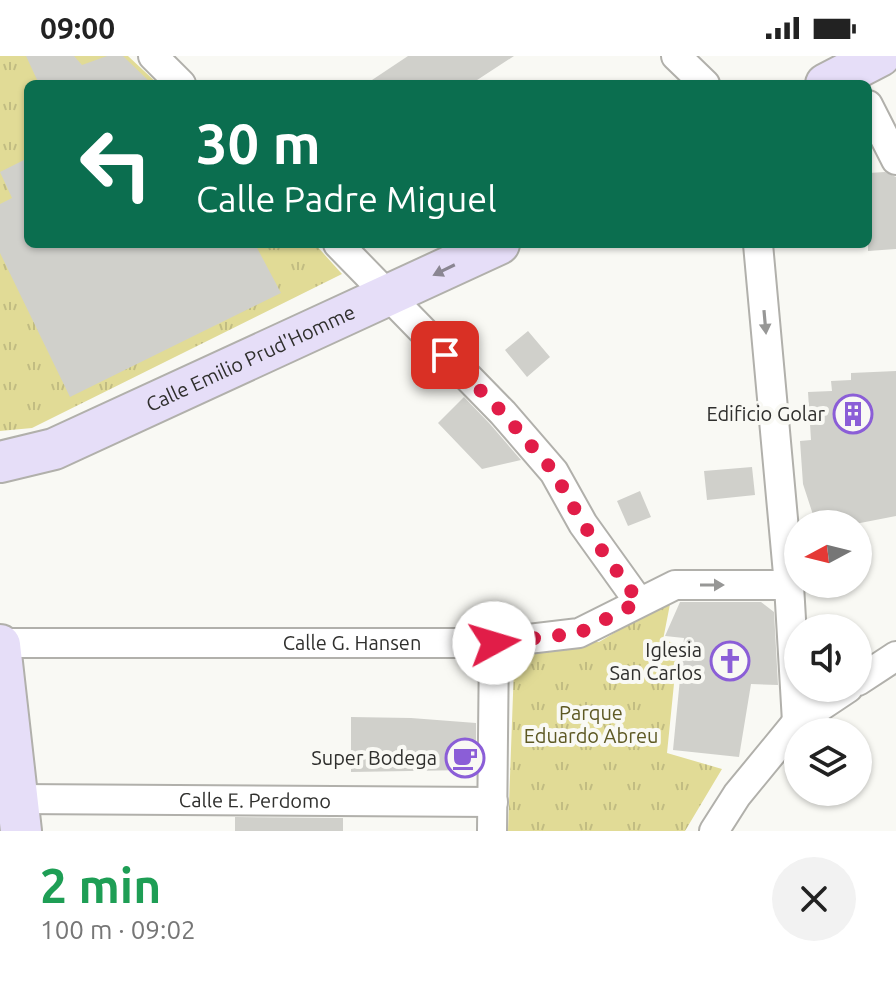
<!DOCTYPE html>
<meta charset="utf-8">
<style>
:root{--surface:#fff;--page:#f2f2f2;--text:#222;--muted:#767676}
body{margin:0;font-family:Ubuntu,sans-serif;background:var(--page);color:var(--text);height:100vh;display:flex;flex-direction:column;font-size:30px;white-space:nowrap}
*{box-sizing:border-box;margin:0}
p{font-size:26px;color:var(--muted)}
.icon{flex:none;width:44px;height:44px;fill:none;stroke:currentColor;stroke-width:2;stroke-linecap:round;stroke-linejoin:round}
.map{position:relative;height:775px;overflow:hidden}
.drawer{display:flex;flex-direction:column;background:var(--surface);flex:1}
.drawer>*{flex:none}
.guide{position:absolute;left:24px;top:24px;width:848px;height:168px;border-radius:12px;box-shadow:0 2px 6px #0004;background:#0b6e4f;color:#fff;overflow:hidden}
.needle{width:52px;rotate:263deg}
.controls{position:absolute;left:784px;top:454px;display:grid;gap:16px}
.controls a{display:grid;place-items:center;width:88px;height:88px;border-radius:50%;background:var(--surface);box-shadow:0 2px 6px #0004;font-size:40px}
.pin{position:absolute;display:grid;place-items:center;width:68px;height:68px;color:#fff;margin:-34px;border-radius:16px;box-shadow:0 4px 12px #0006}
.me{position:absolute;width:88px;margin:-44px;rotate:84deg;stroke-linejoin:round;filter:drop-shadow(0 0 6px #0008)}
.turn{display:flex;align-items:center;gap:28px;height:168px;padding:0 40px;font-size:36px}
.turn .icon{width:104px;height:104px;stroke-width:2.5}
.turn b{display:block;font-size:56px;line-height:68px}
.round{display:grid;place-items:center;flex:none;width:84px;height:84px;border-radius:42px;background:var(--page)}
.overview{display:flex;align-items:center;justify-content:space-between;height:136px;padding:0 40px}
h1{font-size:48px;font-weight:700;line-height:60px;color:#1e9e55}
.status{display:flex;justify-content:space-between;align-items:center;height:56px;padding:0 40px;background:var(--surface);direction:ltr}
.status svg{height:22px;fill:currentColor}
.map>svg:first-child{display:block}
.park{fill:url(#park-tufts)}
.building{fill:#d0d0cb}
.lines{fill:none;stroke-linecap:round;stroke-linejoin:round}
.minor-casing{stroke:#b1b0ab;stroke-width:32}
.secondary-casing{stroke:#b1b0ab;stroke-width:44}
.minor{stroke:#fff;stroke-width:28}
.secondary{stroke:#e6def8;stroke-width:40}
.oneway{fill:#8a8692}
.oneway2{fill:#979796}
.route{stroke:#e11d48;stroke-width:14;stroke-dasharray:0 25.2}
.labels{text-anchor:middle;stroke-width:8;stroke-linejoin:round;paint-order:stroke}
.street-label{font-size:20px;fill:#2f2f2d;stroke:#f9f9f4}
.poi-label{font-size:20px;fill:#2f2f2d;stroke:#f9f9f4;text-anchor:end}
.park-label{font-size:20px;fill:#5d5823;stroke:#f9f9f4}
</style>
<div class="status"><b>09:00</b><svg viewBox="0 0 49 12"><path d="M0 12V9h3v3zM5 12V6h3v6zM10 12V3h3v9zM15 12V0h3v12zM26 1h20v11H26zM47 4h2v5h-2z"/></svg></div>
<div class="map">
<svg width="896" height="775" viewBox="0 0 896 775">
<defs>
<pattern id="park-tufts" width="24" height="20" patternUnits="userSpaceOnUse" patternTransform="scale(2)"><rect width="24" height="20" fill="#e1db96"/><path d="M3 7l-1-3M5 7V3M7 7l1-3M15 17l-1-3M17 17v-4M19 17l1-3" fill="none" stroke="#c1bc82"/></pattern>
</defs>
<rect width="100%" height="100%" fill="#f9f9f4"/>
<path class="park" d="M0 0H128L158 28H28V188H315L342 218 32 372 0 375Z
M671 543 663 584 678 588 667 697 722 713 685 775H508L515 584 599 586Z"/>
<path class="building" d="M26 0H74L82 9 107 0H123L152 28H39Z
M408 0H514L471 28H366Z
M28 102V188H255L281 237 70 341 0 197V148L12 142 0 116Z
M885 116 896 121V193L868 195V117Z
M528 275 550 301 527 321 505 294Z
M896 315V460L855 468H816L803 428 800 385 811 384 808 336 832 335 831 325 851 324V317Z
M464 341 490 368 521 404 482 413 438 367Z
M752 411 755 439 707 444 704 415Z
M640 435 651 461 628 470 617 445Z
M680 546H761L774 556 778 629 751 628 739 701 673 694 684 582 665 580Z
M351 661 411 662 476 667V709L468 714 351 716Z
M235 761 343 762V775H235Z"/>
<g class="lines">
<defs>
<g id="minor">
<path d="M153 0 181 28"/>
<path d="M676 0 705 28"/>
<path d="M868 49 896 104"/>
<path d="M338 188 503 357 554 416 583 468 639 546"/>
<path d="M758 188 789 529 797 666"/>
<path id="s1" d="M0 587H494L579 577 675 529H789"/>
<path d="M858 625 896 600"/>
<path id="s2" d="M17 743 493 746"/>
<path d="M492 775 494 587"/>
<path d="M714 775 737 739 797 666 848 632"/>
</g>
<g id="secondary">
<path d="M826 28 880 0"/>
<path id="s3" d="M0 406 54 393 499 188"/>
<path d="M0 589 21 775"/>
</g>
</defs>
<use href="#minor" class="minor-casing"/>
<use href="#secondary" class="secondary-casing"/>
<use href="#minor" class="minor"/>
<use href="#secondary" class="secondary"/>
</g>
<defs><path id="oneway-solid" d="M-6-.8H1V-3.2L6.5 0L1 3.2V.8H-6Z" transform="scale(2)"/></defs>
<use class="oneway" href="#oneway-solid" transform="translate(444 214) rotate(154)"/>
<g class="oneway2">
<use href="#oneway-solid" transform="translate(765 266) rotate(85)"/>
<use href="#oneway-solid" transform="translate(712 529)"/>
</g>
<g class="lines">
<path class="route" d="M445 299 503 357 554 416 583 468 639 546 579 577 494 587"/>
</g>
<defs>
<symbol id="building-ring" viewBox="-11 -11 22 22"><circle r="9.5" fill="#f9f9f4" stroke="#8b5ed7" stroke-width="1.5"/><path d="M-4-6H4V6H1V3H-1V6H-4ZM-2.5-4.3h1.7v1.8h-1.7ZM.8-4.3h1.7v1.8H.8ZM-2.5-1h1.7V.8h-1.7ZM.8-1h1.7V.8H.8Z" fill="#8b5ed7"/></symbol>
<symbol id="church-ring" viewBox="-11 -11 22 22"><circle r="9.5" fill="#f9f9f4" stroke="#8b5ed7" stroke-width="1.5"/><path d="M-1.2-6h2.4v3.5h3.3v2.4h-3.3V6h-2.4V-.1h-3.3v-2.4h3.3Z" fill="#8b5ed7"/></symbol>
<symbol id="cafe-ring" viewBox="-11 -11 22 22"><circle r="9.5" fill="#f9f9f4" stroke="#8b5ed7" stroke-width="1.5"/><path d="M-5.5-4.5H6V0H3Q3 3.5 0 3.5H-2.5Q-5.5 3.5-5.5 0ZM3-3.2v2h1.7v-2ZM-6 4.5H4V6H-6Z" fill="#8b5ed7"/></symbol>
</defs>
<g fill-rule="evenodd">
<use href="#building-ring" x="831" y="336" width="44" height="44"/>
<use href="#church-ring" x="708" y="583" width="44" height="44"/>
<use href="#cafe-ring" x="443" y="680" width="44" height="44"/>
</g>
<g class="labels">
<g class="street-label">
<text dy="7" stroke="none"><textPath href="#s3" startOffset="272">Calle Emilio Prud'Homme</textPath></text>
<text dy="7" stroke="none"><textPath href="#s1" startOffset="352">Calle G. Hansen</textPath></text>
<text dy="7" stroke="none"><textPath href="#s2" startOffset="238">Calle E. Perdomo</textPath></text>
</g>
<g class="poi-label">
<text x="825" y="365">Edificio Golar</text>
<text x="702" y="601">Iglesia<tspan x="702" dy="23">San Carlos</tspan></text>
<text x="437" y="709">Super Bodega</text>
</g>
<g class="park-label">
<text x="591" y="664">Parque<tspan x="591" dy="23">Eduardo Abreu</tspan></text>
</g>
</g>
</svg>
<div class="controls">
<a><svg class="needle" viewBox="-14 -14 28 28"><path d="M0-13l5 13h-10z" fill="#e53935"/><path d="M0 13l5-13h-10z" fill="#767676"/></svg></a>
<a><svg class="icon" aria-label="sound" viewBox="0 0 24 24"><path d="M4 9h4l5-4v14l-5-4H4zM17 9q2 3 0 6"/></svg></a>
<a><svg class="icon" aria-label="layers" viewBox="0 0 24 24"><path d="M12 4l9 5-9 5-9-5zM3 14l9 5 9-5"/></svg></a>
</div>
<div class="pin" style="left:445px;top:299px;background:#d93025"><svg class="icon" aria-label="arrive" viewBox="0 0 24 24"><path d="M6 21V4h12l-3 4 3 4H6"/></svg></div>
<svg class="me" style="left:494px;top:587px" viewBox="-20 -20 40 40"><circle r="19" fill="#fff"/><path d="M0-13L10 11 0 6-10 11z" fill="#e11d48"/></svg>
<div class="guide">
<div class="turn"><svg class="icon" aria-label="left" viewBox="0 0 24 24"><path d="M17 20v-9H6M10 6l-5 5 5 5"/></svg><div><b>30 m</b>Calle Padre Miguel</div></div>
</div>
</div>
<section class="drawer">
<div class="overview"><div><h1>2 min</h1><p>100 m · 09:02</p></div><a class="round"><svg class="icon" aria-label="close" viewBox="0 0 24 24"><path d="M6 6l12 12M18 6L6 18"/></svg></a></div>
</section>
